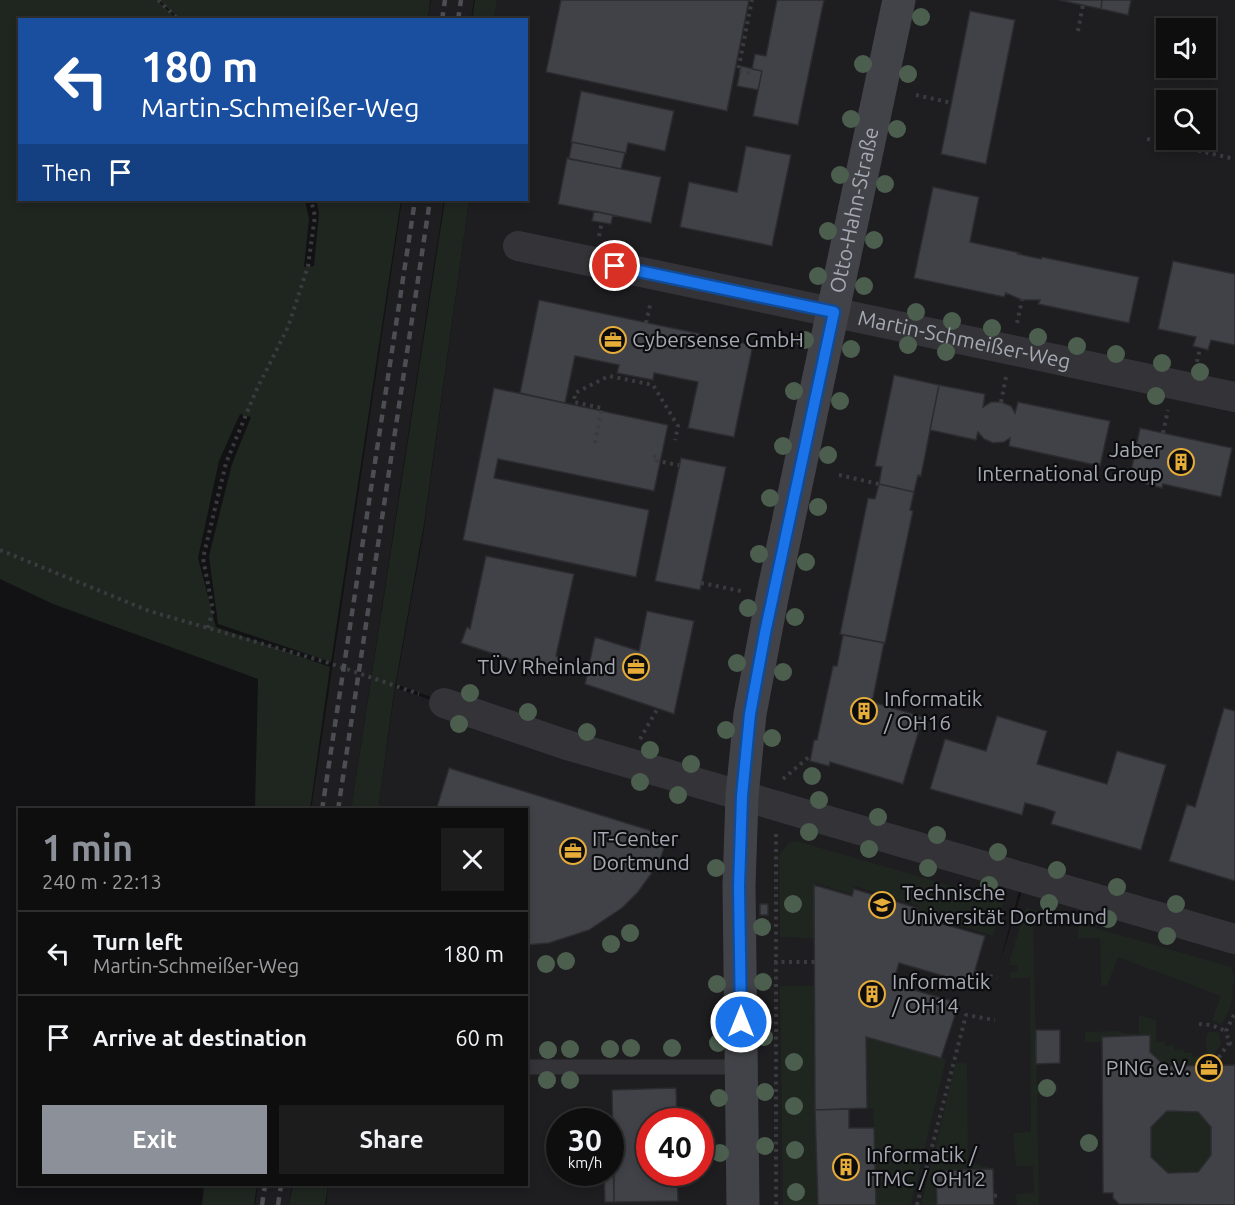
<!DOCTYPE html>
<meta charset="utf-8">
<style>
:root{--surface:#0e0e0f;--page:#1c1c1d;--text:#f1f3f6;--muted:#9b9c9e;--line:#2e2e2f;--accent:#8c9099}
body{margin:0;font-family:Ubuntu,sans-serif;background:var(--page);color:var(--text);height:100vh;display:flex;flex-direction:column;font-size:22px;white-space:nowrap}
*{box-sizing:border-box;margin:0}
p{font-size:20px;color:var(--muted)}
.icon{flex:none;width:33px;height:33px;fill:none;stroke:currentColor;stroke-width:2;stroke-linecap:round;stroke-linejoin:round}
.map{position:relative;flex:1;overflow:hidden}
.drawer{position:absolute;left:18px;top:808px;width:510px;height:378px;display:flex;flex-direction:column;background:var(--surface);border-radius:0px;box-shadow:0 3px 9px #0003,0 0 0 2px var(--line)}
.drawer>*{flex:none}
.hud{position:absolute;left:18px;top:18px;width:510px;height:183px;border-radius:0px;box-shadow:0 3px 9px #0003,0 0 0 2px var(--line);background:#1a4fa0;color:#fff;overflow:hidden}
.controls{position:absolute;left:1156px;top:18px;display:grid;gap:12px}
.controls a{display:grid;place-items:center;width:60px;height:60px;border-radius:0px;background:var(--surface);box-shadow:0 3px 9px #0003,0 0 0 2px var(--line);font-size:30px}
.speed{position:absolute;left:546px;top:1108px;display:flex;gap:12px;font-size:30px;font-weight:700;text-align:center}
.speed>*{display:grid;place-content:center;width:78px;height:78px;border-radius:50%;background:var(--surface);box-shadow:0 3px 9px #0003,0 0 0 2px var(--line);line-height:1}
.speed small{font-size:15px;font-weight:400}
.speed .limit{border:9px solid #d22;background:#fff;color:#111}
.pin{position:absolute;display:grid;place-items:center;width:51px;height:51px;color:#fff;margin:-26px;border:3px solid #fff;border-radius:50%;box-shadow:0 2px 6px #0007}
.me{position:absolute;width:66px;margin:-33px;rotate:0deg;stroke-linejoin:round;filter:drop-shadow(0 0 4px #0008)}
.turn{display:flex;align-items:center;gap:21px;height:126px;padding:0 24px;font-size:27px}
.turn .icon{width:78px;height:78px;stroke-width:2.5}
.turn b{display:block;font-size:42px;line-height:51px}
.then{display:flex;align-items:center;height:57px;padding:0 24px;background:#0003;gap:12px;font-size:22px}
.round{display:grid;place-items:center;flex:none;width:63px;height:63px;border-radius:0px;background:var(--page)}
.overview{display:flex;align-items:center;justify-content:space-between;height:102px;padding:0 24px}
h1{font-size:36px;font-weight:600;line-height:45px;color:var(--accent)}
.button{display:flex;gap:12px;margin-top:auto;padding:12px 24px}
.button a{flex:1;height:69px;border-radius:0px;background:var(--accent);color:#fff;font-size:24px;font-weight:600;line-height:69px;text-align:center}
.button a+a{background:var(--page);color:var(--text)}
ul{padding:0;list-style:none}
li{display:flex;align-items:center;gap:18px;height:84px;padding:0 24px;border-top:2px solid var(--line)}
li div{flex:1}
li b{display:block;font-size:22px}
li em{font-style:normal}
.map>svg:first-child{display:block}
.built{fill:#1e1e21;fill-rule:evenodd}
.green{fill:#1f2620}
.building{fill:#414247;stroke:#2c2c30;stroke-width:1.5;fill-rule:evenodd}
.lines{fill:none;stroke-linecap:round;stroke-linejoin:round}
.path{stroke:#3a3b3f;stroke-width:4;stroke-dasharray:3 4.5;stroke-linecap:butt}
.lane{stroke:#343438;stroke-width:15}
.street{stroke:#343438;stroke-width:30}
.secondary{stroke:#424348;stroke-width:33}
.rail{stroke:#4d4e53;stroke-width:4.5;stroke-dasharray:8 6;stroke-linecap:butt}
.tree{fill:#4c5f4f}
.route-casing{stroke:#114b97;stroke-width:15}
.route{stroke:#1a73e8;stroke-width:10}
.labels{text-anchor:middle;stroke-width:4.5;stroke-linejoin:round;paint-order:stroke}
.street-label{font-size:21px;fill:#a5a9b3;stroke:#0d0d0f}
.poi-label{font-size:21px;fill:#a5a9b3;stroke:#0d0d0f;text-anchor:start}
</style>
<div class="map">
<svg width="1235" height="1205" viewBox="0 0 1235 1205">
<rect width="100%" height="100%" fill="#121214"/>
<path class="built" d="M431 0H474L471 19H428Z
M497 0H1235V1205H751L735 788 439 700 396 684 423 535 469 200H526V20L494 19ZM1167 28H1206V68H1167ZM1167 100H1206V140H1167ZM1021 884 1024 885 1000 962Z
M402 200H444L351 810H311Z
M395 688 731 798 732 1205H326L328 1185H526V810H378ZM560 1122H610V1173H560ZM650 1122H700V1173H650Z
M258 1185H292L289 1205H255Z"/>
<path class="green" d="M0 0H157L177 19 20 20V200H305L309 219 304 267 314 266 319 213 316 200H401L331 662 218 624 209 556 232 464 251 417 240 414 219 461 198 558 216 627 330 667 310 810H255L258 679 53 604 0 579Z
M159 0H430L428 19 180 20Z
M475 0H497L494 19H472Z
M445 200H469L424 524 394 692 378 810H351Z
M796 841 1004 901 993 936 917 913 919 906 855 886 852 894 815 883 814 938 780 937 779 856 789 842Z
M1026 908 1038 911 1033 925 1037 1085 1057 1084 1058 1093 1037 1094 1039 1205H1017L1016 1194 1034 1193 1033 1166H1016L1013 1133 1031 1132 1030 978H1010V972L1017 971V965H1010V959Z
M1081 924 1231 967 1235 980 1232 988C1235 1001 1227 1012 1222 1025L1212 1020 1221 996 1118 957 1107 986H1101L1100 938H1078V928Z
M780 986H814L818 1205H783Z
M1139 1015 1156 1020V1042H1165V1046L1174 1045V1050L1183 1049 1184 1053 1192 1052 1193 1057 1207 1056 1206 1038 1209 1031 1219 1033 1221 1044 1213 1056V1065L1165 1066 1150 1052V1035L1103 1037 1102 1042H1085V1032L1121 1031 1122 1033 1139 1034Z
M866 1037 946 1059 911 1205H876L873 1108H867Z
M956 1062 967 1064 968 1162 994 1169 937 1171V1205H921Z
M1167 1111 1198 1112 1211 1127V1155L1198 1172 1168 1173 1151 1157V1127Z
M204 1185H257L254 1205H202Z
M293 1185H328L325 1205H289Z"/>
<path class="building" d="M561 0H749L727 111 546 72Z
M777 0H824L798 125 753 116 762 71 752 69 755 54 766 56Z
M1059 0H1102L1101 9Z
M1102 0H1131L1128 15 1101 9Z
M970 11 1015 20 986 164 941 154Z
M741 66 762 71 758 90 737 86Z
M581 91 674 111 665 151 628 143 626 153 571 142Z
M572 142 625 153 621 169 569 159Z
M746 146 791 155 772 246 680 227 689 182 737 192Z
M567 158 661 177 651 223 558 204Z
M933 187 979 197 970 242 1020 253 1018 254 1041 259 1042 257 1139 277 1129 323 1038 304 1040 300H1022L1006 293 1004 297 914 278Z
M594 211 613 215 611 224 592 221Z
M1173 261 1235 274V345L1211 340 1208 350 1193 346 1196 337 1158 329Z
M539 300 753 345 734 437 688 428 698 382 654 373 653 380 617 373 619 365 575 356 565 403 520 393Z
M894 375 939 385 921 476 918 475 914 492 879 484 882 467 875 466Z
M939 385 985 394 983 407 991 402H1001L1011 406 1015 413 1018 402 1110 421 1100 466 1009 446 1010 438 1004 442 993 443 984 439 978 432 976 440 930 430Z
M494 388 668 425 654 491 498 459 494 478 649 510 636 577 463 540Z
M1140 428 1232 448 1221 497 1163 484 1162 488 1146 484 1147 480 1130 476Z
M681 458 726 467 700 590 655 581Z
M879 484 914 492 910 510 913 511 885 643 840 634 868 498 875 499Z
M486 556 574 574 556 656 561 658 555 674 461 643 467 627 470 629Z
M647 611 694 621 674 714 585 684 595 637 639 651Z
M843 635 884 643 873 698 870 700 873 705 876 703 923 717 903 784 830 762 829 766 810 761 814 740H817L833 666H837Z
M1224 708 1235 711V881L1169 861 1187 804 1195 807Z
M997 716 1047 731 1037 764 1107 784 1117 751 1166 765 1141 850 1051 824 1055 812 1044 808 1025 803 1022 815 930 789 945 739 986 751Z
M449 768 668 836 661 857 651 874 638 892 622 908 589 930 549 943 526 945V810H436Z
M814 885 852 896 854 889 917 908 915 916 985 936 971 984 899 963 893 984 959 1003 941 1058 866 1037 867 1108 815 1110Z
M760 904H768V915H760Z
M1036 1030H1060V1063L1036 1064Z
M1150 1035V1052L1165 1066 1235 1065V1205L1119 1204 1113 1198V1193H1103L1102 1037ZM1167 1111 1198 1112 1211 1127V1155L1198 1172 1168 1173 1151 1157V1127Z
M676 1088 677 1122H650V1173H677L678 1201 614 1202 612 1090Z
M849 1109V1128H874L876 1205H818L815 1110Z
M610 1160H614V1202H605L604 1173H610Z
M993 1169 994 1205H937L936 1171Z"/>
<g class="lines">
<path class="path" d="M158 0 179 20
M1078 31 1083 5
M750 73 738 71 752 0
M916 95 952 103
M1147 139 1235 159
M599 236 602 222
M646 323 651 301
M1017 323 1022 300
M1197 362 1200 348
M1001 402 1006 377
M1163 433 1168 410
M595 443 602 408 574 402 575 393 609 376 653 385 678 426 675 440
M653 456 658 457 657 461 679 465
M839 475 879 484
M0 550 149 611 329 663 419 694
M701 583 741 591
M208 628 213 610 203 558 226 463 255 393 288 327 308 266 315 216 311 200
M640 739 658 708
M783 779 810 756
M776 834V1205
M774 962H815
M975 972 997 978
M1199 1024 1211 1025 1226 1031
M1229 1043 1235 1047
M1219 1065V1057L1229 1043 1226 1031 1235 1013
M994 1196 999 1195
M917 1205 966 1015 995 1020"/>
<path class="lane" d="M526 1067H741"/>
<g class="street">
<path id="s1" d="M518 246 1235 397"/>
<path d="M444 703 567 745 1235 939"/>
</g>
<path class="secondary" id="s2" d="M743 1205 739 886 742 796 750 714 772 598 899 0"/>
<path class="rail" d="M442 20 445 0
M458 20 461 0
M322 810 415 200
M338 810 430 200
M262 1205 265 1185
M278 1205 281 1185"/>
</g>
<g class="tree">
<circle cx="921" cy="17" r="9"/>
<circle cx="863" cy="64" r="9"/>
<circle cx="908" cy="74" r="9"/>
<circle cx="851" cy="119" r="9"/>
<circle cx="897" cy="129" r="9"/>
<circle cx="840" cy="175" r="9"/>
<circle cx="885" cy="184" r="9"/>
<circle cx="828" cy="231" r="9"/>
<circle cx="874" cy="240" r="9"/>
<circle cx="818" cy="276" r="9"/>
<circle cx="864" cy="286" r="9"/>
<circle cx="916" cy="312" r="9"/>
<circle cx="952" cy="321" r="9"/>
<circle cx="992" cy="328" r="9"/>
<circle cx="1038" cy="337" r="9"/>
<circle cx="805" cy="340" r="9"/>
<circle cx="908" cy="345" r="9"/>
<circle cx="1077" cy="346" r="9"/>
<circle cx="851" cy="349" r="9"/>
<circle cx="946" cy="352" r="9"/>
<circle cx="1116" cy="354" r="9"/>
<circle cx="1162" cy="363" r="9"/>
<circle cx="1200" cy="372" r="9"/>
<circle cx="794" cy="391" r="9"/>
<circle cx="1156" cy="396" r="9"/>
<circle cx="840" cy="401" r="9"/>
<circle cx="783" cy="446" r="9"/>
<circle cx="828" cy="455" r="9"/>
<circle cx="770" cy="498" r="9"/>
<circle cx="818" cy="507" r="9"/>
<circle cx="759" cy="554" r="9"/>
<circle cx="806" cy="562" r="9"/>
<circle cx="748" cy="608" r="9"/>
<circle cx="795" cy="617" r="9"/>
<circle cx="737" cy="663" r="9"/>
<circle cx="783" cy="672" r="9"/>
<circle cx="470" cy="693" r="9"/>
<circle cx="528" cy="712" r="9"/>
<circle cx="459" cy="724" r="9"/>
<circle cx="726" cy="730" r="9"/>
<circle cx="587" cy="732" r="9"/>
<circle cx="772" cy="738" r="9"/>
<circle cx="650" cy="750" r="9"/>
<circle cx="691" cy="764" r="9"/>
<circle cx="812" cy="776" r="9"/>
<circle cx="640" cy="782" r="9"/>
<circle cx="678" cy="795" r="9"/>
<circle cx="819" cy="800" r="9"/>
<circle cx="878" cy="817" r="9"/>
<circle cx="809" cy="832" r="9"/>
<circle cx="937" cy="835" r="9"/>
<circle cx="869" cy="849" r="9"/>
<circle cx="998" cy="852" r="9"/>
<circle cx="716" cy="868" r="9"/>
<circle cx="928" cy="868" r="9"/>
<circle cx="1057" cy="870" r="9"/>
<circle cx="989" cy="885" r="9"/>
<circle cx="1117" cy="887" r="9"/>
<circle cx="1049" cy="903" r="9"/>
<circle cx="793" cy="904" r="9"/>
<circle cx="1176" cy="904" r="9"/>
<circle cx="1108" cy="919" r="9"/>
<circle cx="762" cy="927" r="9"/>
<circle cx="630" cy="933" r="9"/>
<circle cx="1167" cy="936" r="9"/>
<circle cx="611" cy="944" r="9"/>
<circle cx="566" cy="961" r="9"/>
<circle cx="546" cy="964" r="9"/>
<circle cx="763" cy="982" r="9"/>
<circle cx="717" cy="984" r="9"/>
<circle cx="764" cy="1037" r="9"/>
<circle cx="718" cy="1043" r="9"/>
<circle cx="631" cy="1048" r="9"/>
<circle cx="672" cy="1048" r="9"/>
<circle cx="570" cy="1049" r="9"/>
<circle cx="610" cy="1049" r="9"/>
<circle cx="548" cy="1050" r="9"/>
<circle cx="794" cy="1062" r="9"/>
<circle cx="547" cy="1080" r="9"/>
<circle cx="570" cy="1080" r="9"/>
<circle cx="1047" cy="1088" r="9"/>
<circle cx="765" cy="1092" r="9"/>
<circle cx="719" cy="1098" r="9"/>
<circle cx="794" cy="1106" r="9"/>
<circle cx="1089" cy="1143" r="9"/>
<circle cx="765" cy="1146" r="9"/>
<circle cx="795" cy="1150" r="9"/>
<circle cx="720" cy="1153" r="9"/>
<circle cx="796" cy="1192" r="9"/>
</g>
<g class="lines">
<defs>
<path id="route" d="M615 266 834 312 765 633 750 714 742 796 739 886 741 1022"/>
</defs>
<use href="#route" class="route-casing"/>
<use href="#route" class="route"/>
</g>
<defs>
<symbol id="office-ring" viewBox="-11 -11 22 22"><circle r="9.5" fill="#0d0d0f" stroke="#e6ad38" stroke-width="1.5"/><path d="M-6-3h4V-5.5h4V-3h4V5H-6ZM-1-4.5V-3h2v-1.5ZM-6 0V1H6V0Z" fill="#e6ad38"/></symbol>
<symbol id="building-ring" viewBox="-11 -11 22 22"><circle r="9.5" fill="#0d0d0f" stroke="#e6ad38" stroke-width="1.5"/><path d="M-4-6H4V6H1V3H-1V6H-4ZM-2.5-4.3h1.7v1.8h-1.7ZM.8-4.3h1.7v1.8H.8ZM-2.5-1h1.7V.8h-1.7ZM.8-1h1.7V.8H.8Z" fill="#e6ad38"/></symbol>
<symbol id="university-ring" viewBox="-11 -11 22 22"><circle r="9.5" fill="#0d0d0f" stroke="#e6ad38" stroke-width="1.5"/><path d="M0-5L7-2L0 1L-7-2ZM-4 1L0 2.5L4 1V4Q0 6-4 4Z" fill="#e6ad38"/></symbol>
</defs>
<g fill-rule="evenodd">
<use href="#office-ring" x="598" y="325" width="30" height="30"/>
<use href="#building-ring" x="1166" y="447" width="30" height="30"/>
<use href="#office-ring" x="621" y="652" width="30" height="30"/>
<use href="#building-ring" x="849" y="696" width="30" height="30"/>
<use href="#office-ring" x="558" y="836" width="30" height="30"/>
<use href="#university-ring" x="867" y="890" width="30" height="30"/>
<use href="#building-ring" x="857" y="979" width="30" height="30"/>
<use href="#office-ring" x="1194" y="1053" width="30" height="30"/>
<use href="#building-ring" x="831" y="1152" width="30" height="30"/>
</g>
<g class="labels">
<g class="street-label">
<text dy="7" stroke="none"><textPath href="#s2" startOffset="1006">Otto-Hahn-Straße</textPath></text>
<text dy="7" stroke="none"><textPath href="#s1" startOffset="456">Martin-Schmeißer-Weg</textPath></text>
</g>
<g class="poi-label">
<text x="632" y="347">Cybersense GmbH</text>
<text x="1162" y="457" text-anchor="end">Jaber<tspan x="1162" dy="24">International Group</tspan></text>
<text x="616" y="674" text-anchor="end">TÜV Rheinland</text>
<text x="884" y="706">Informatik<tspan x="884" dy="24">/ OH16</tspan></text>
<text x="592" y="846">IT-Center<tspan x="592" dy="24">Dortmund</tspan></text>
<text x="902" y="900">Technische<tspan x="902" dy="24">Universität Dortmund</tspan></text>
<text x="892" y="989">Informatik<tspan x="892" dy="24">/ OH14</tspan></text>
<text x="1190" y="1075" text-anchor="end">PING e.V.</text>
<text x="866" y="1162">Informatik /<tspan x="866" dy="24">ITMC / OH12</tspan></text>
</g>
</g>
</svg>
<div class="controls">
<a><svg class="icon" aria-label="sound" viewBox="0 0 24 24"><path d="M4 9h4l5-4v14l-5-4H4zM17 9q2 3 0 6"/></svg></a>
<a><svg class="icon" aria-label="search" viewBox="0 0 24 24"><circle cx="10" cy="10" r="6"/><path d="M15 15l6 6"/></svg></a>
</div>
<div class="speed"><div>30<small>km/h</small></div><div class="limit">40</div></div>
<div class="pin" style="left:615px;top:266px;background:#d93025"><svg class="icon" aria-label="arrive" viewBox="0 0 24 24"><path d="M6 21V4h12l-3 4 3 4H6"/></svg></div>
<svg class="me" style="left:741px;top:1022px" viewBox="-20 -20 40 40"><circle r="17" fill="#1a73e8" stroke="#fff" stroke-width="3"/><path d="M0-11L8 9 0 5-8 9z" fill="#fff"/></svg>
<div class="hud">
<div class="turn"><svg class="icon" aria-label="left" viewBox="0 0 24 24"><path d="M17 20v-9H6M10 6l-5 5 5 5"/></svg><div><b>180 m</b>Martin-Schmeißer-Weg</div></div>
<div class="then">Then<svg class="icon" aria-label="arrive" viewBox="0 0 24 24"><path d="M6 21V4h12l-3 4 3 4H6"/></svg></div>
</div>
<section class="drawer">
<div class="overview"><div><h1>1 min</h1><p>240 m · 22:13</p></div><a class="round"><svg class="icon" aria-label="close" viewBox="0 0 24 24"><path d="M6 6l12 12M18 6L6 18"/></svg></a></div>
<ul>
<li><svg class="icon" aria-label="left" viewBox="0 0 24 24"><path d="M17 20v-9H6M10 6l-5 5 5 5"/></svg><div><b>Turn left</b><p>Martin-Schmeißer-Weg</p></div><em>180 m</em></li>
<li><svg class="icon" aria-label="arrive" viewBox="0 0 24 24"><path d="M6 21V4h12l-3 4 3 4H6"/></svg><div><b>Arrive at destination</b></div><em>60 m</em></li>
</ul>
<div class="button"><a>Exit</a><a>Share</a></div>
</section>
</div>
